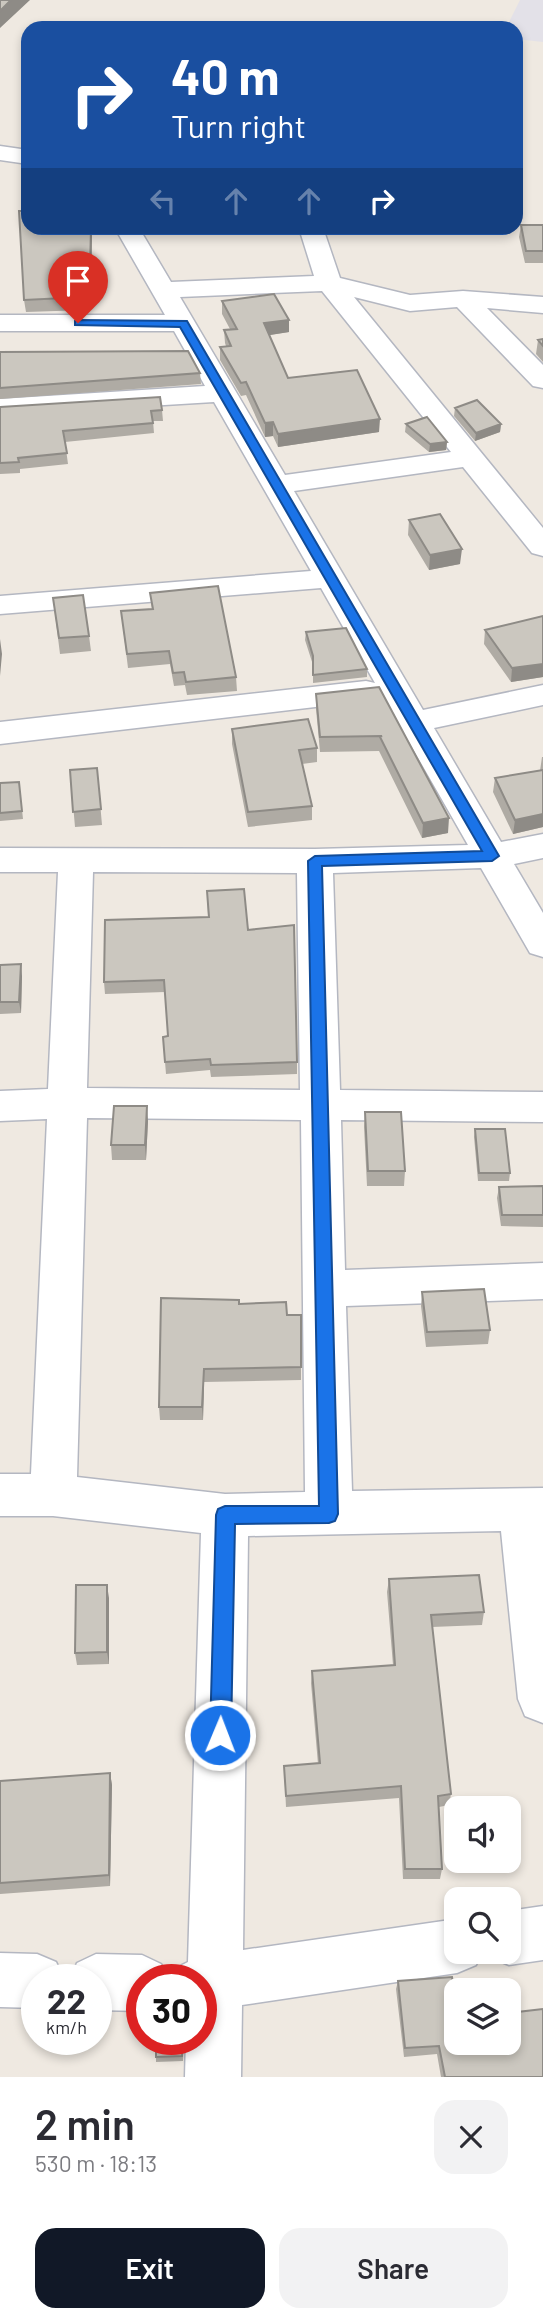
<!DOCTYPE html>
<meta charset="utf-8">
<style>
:root{--surface:#fff;--page:#f2f2f3;--text:#2b2b33;--muted:#7c7c81;--accent:#111827}
body{margin:0;font-family:Barlow,sans-serif;background:var(--page);color:var(--text);height:100vh;display:flex;flex-direction:column;font-size:26px;white-space:nowrap}
*{box-sizing:border-box;margin:0}
p{font-size:23px;color:var(--muted)}
.icon{flex:none;width:38px;height:38px;fill:none;stroke:currentColor;stroke-width:2;stroke-linecap:round;stroke-linejoin:round}
.map{position:relative;height:2077px;overflow:hidden}
.details{display:flex;flex-direction:column;background:var(--surface);flex:1}
.details>*{flex:none}
.top-card{position:absolute;left:21px;top:21px;width:502px;height:214px;border-radius:21px;box-shadow:0 4px 10px #0003;background:#1a4fa0;color:#fff;overflow:hidden}
.fabs{position:absolute;left:444px;top:1796px;display:grid;gap:14px}
.fabs a{display:grid;place-items:center;width:77px;height:77px;border-radius:14px;background:var(--surface);box-shadow:0 4px 10px #0003;font-size:35px}
.speed{position:absolute;left:21px;top:1964px;display:flex;gap:14px;font-size:35px;font-weight:700;text-align:center}
.speed>*{display:grid;place-content:center;width:91px;height:91px;border-radius:50%;background:var(--surface);box-shadow:0 4px 10px #0003;line-height:1}
.speed small{font-size:18px;font-weight:400}
.speed .limit{border:10px solid #d22;background:#fff;color:#111}
.pin{position:absolute;display:grid;place-items:center;width:60px;height:60px;color:#fff;margin:-72px -30px;border-radius:50% 50% 50% 0;rotate:-45deg;box-shadow:0 0 7px #0007}
.pin .icon{rotate:45deg}
.me{position:absolute;width:77px;margin:-38px;rotate:1deg;stroke-linejoin:round;filter:drop-shadow(0 0 5px #0008)}
.turn{display:flex;align-items:center;gap:24px;height:147px;padding:0 35px;font-size:32px}
.turn .icon{width:91px;height:91px;stroke-width:2.5}
.turn b{display:block;font-size:49px;line-height:60px}
.lanes{display:flex;align-items:center;height:66px;padding:0 35px;background:#0003;justify-content:center;gap:35px;direction:ltr}
.lanes .off{opacity:.35}
.round{display:grid;place-items:center;flex:none;width:74px;height:74px;border-radius:21px;background:var(--page)}
.summary{display:flex;align-items:center;justify-content:space-between;height:119px;padding:0 35px}
h1{font-size:42px;font-weight:600;line-height:52px}
.primary-button{display:flex;gap:14px;margin-top:auto;padding:14px 35px}
.primary-button a{flex:1;height:80px;border-radius:21px;background:var(--accent);color:#fff;font-size:28px;font-weight:600;line-height:80px;text-align:center}
.primary-button a+a{background:var(--page);color:var(--text)}
.map>svg:first-child{display:block}
.industrial{fill:#e3e1e8}
.lines{fill:none;stroke-linecap:round;stroke-linejoin:round}
.minor-casing{stroke:#b4b7c1;stroke-width:3}
.minor{fill:#fff;fill-rule:evenodd}
.wall{fill:#afaba4}
.shaded-wall{fill:#8e8b86}
.building{fill:#cbc7bf;stroke:#8e8b86;stroke-width:2}
.route{fill:#1a73e8;stroke:#114b97;stroke-width:2}
</style>
<div class="map">
<svg width="543" height="2077" viewBox="0 0 543 2077">
<rect width="100%" height="100%" fill="#efe9e1"/>
<path class="industrial" d="M520 0H543V42L516 39V28H506Z"/>
<g class="lines">
<defs>
<path id="minor" d="M0 146 28 150V164L0 160Z
M115 228H139L171 282 314 276 299 228H323L340 278 410 295 463 291 543 297V313L487 308 543 365V388L533 386 457 307 410 311 354 297 543 528V556L532 553 463 467 294 491 423 710 543 685V705L434 728 501 842 543 834V858L514 864 543 913V957L530 953 481 868 333 873 340 1090 543 1092V1122L341 1120 345 1270 543 1263V1299L346 1306 352 1491 543 1488V1723L525 1716 518 1699 501 1531 248 1536 243 1950 457 1919V1951H482L476 1965 457 1973 242 2005 241 2077H185L186 2039H201V1979H175L182 1965 188 1962 201 1533 53 1516H0V1474H31L47 1119 0 1121V1091L48 1089 58 872H0V848L315 849 468 845 381 693 377 698 366 701 0 744V722L366 681 375 683 321 588 0 614V596L311 571 214 402 0 415V399L205 386 174 331H0V315H165ZM322 291 451 452 285 475 180 297ZM93 872 297 873 300 1090 87 1088ZM87 1118 301 1120 305 1492 225 1494 77 1477Z
M543 1906V1960L509 1965 490 1957 487 1951H509V1911Z
M0 1953 37 1954 56 1962 64 1979H37V2008L0 2007Z
M96 1954 142 1955 161 1964 168 1979H142V2011L96 2010V1979H70L77 1963Z"/>
</defs>
<use href="#minor" class="minor-casing"/>
<use href="#minor" class="minor"/>
</g>
<path class="wall" d="M521 225H543V263H525L519 237Z
M92 228 91 281 83 280 86 310 26 312 24 300Z
M222 301 289 332 269 335 288 378 379 432 278 447 273 436 265 437 246 395 241 396 220 360V347L226 346 225 343 224 330 230 329 222 314Z
M543 339V362L536 354 538 340Z
M0 352 200 373 201 384 0 399Z
M0 407 162 410 163 421H153L154 433 65 442 68 464 20 469V473L0 474Z
M455 408 501 424 500 432 475 441 454 416Z
M406 424 447 442 446 450 429 452 405 432Z
M409 520 460 564 429 570 408 535Z
M150 593 236 677 237 691 187 695 185 685 174 686 170 664 128 668 121 611 152 609Z
M53 598 89 636 91 651 60 654Z
M543 616V677L511 682 484 644 485 630Z
M306 632 367 669V677L313 683V665L305 640Z
M379 687 448 833 422 838 379 751 320 752 316 709V694Z
M232 729 317 748V762L302 764 312 806V820L248 827 232 744Z
M542 757H543V827L513 834 493 792 495 778 540 771Z
M97 768 102 825 75 827 70 770Z
M19 782 23 819 0 821V783Z
M207 891 248 930 297 1062V1074L211 1077 210 1070 166 1074 163 1037 168 1036 165 992 105 994 104 982 208 917Z
M0 965 22 976 21 1013 0 1014Z
M365 1112 405 1171 404 1186H367L364 1127Z
M148 1121 146 1160H112L111 1145Z
M475 1129 510 1173 509 1181H478L474 1137Z
M543 1186V1227L501 1226 497 1198 499 1187Z
M422 1292 490 1330 488 1344 426 1347 421 1306Z
M239 1304 287 1315H301V1380L204 1382 203 1420H160L159 1407Z
M389 1579 484 1612 482 1625 432 1627 451 1794 449 1805 439 1807 442 1869 440 1879H403L399 1798 286 1807 284 1766 318 1764 311 1683 312 1671 393 1665 387 1592Z
M109 1598V1664L77 1665 75 1653Z
M110 1773 112 1785 110 1886 0 1894V1781Z
M398 1981 457 2042 543 2077H441L437 2054 404 2057 396 1989Z
M156 2039H184L183 2061 156 2062Z"/>
<path class="shaded-wall" d="M11 0H30L0 28V11Z
M91 228H92L91 281 90 269Z
M289 320V332L264 336V323Z
M380 419 379 432 278 447V434Z
M273 422V436L265 437V423Z
M501 424 500 432 475 441 476 433Z
M447 442 446 450 429 452 430 444Z
M462 549 460 564 429 570 430 555Z
M0 639 2 654 0 676Z
M543 664V677L511 682 512 668Z
M543 814V827L513 834 515 820Z
M449 818 448 833 422 838 423 823Z
M21 964 22 976 21 1013 19 1002Z
M147 1106 148 1121 146 1160 145 1145Z
M204 1369V1382L203 1420 202 1407Z
M107 1585 109 1598V1664L107 1652Z
M110 1773 112 1785 110 1886 109 1875Z"/>
<path class="building" d="M0 0H11L0 11Z
M19 211H28V228H91L90 269 82 268 85 297 24 300Z
M521 225H543V251H526Z
M274 294 289 320 264 323 288 378 357 370 380 419 278 434 273 422 265 423 246 382 241 383 220 347 231 346 224 330 237 329 222 301Z
M543 339V346L538 340Z
M188 351 200 373 0 388V352Z
M160 397 162 410 151 411 153 423 63 431 67 453 18 458 19 462 0 463V407Z
M477 400 501 424 476 433 455 408Z
M427 417 447 442 430 444 406 424Z
M440 514 462 549 430 555 409 520Z
M218 586 236 677 186 682 184 672 173 673 169 651 127 654 121 611 153 609 150 593Z
M83 595 89 636 59 638 53 598Z
M543 616V664L512 668 485 630Z
M346 628 367 669 313 675V656L306 632Z
M379 687 449 818 423 823 380 737 382 736 320 737 316 694Z
M308 719 317 748 299 750 312 806 248 812 232 729Z
M97 768 101 809 73 812 70 770Z
M543 770V814L515 820 495 778Z
M19 782 22 811 0 813V783Z
M244 889 248 930 294 925 297 1062 211 1065 210 1059 165 1062 163 1037 168 1036 164 980 104 982 105 920 209 917 207 891Z
M21 964 19 1002H0V965Z
M114 1106H147L145 1145H111Z
M365 1112H401L405 1171H368Z
M475 1129H505L510 1173H479Z
M543 1186V1215H502L499 1187Z
M484 1289 490 1330 427 1332 422 1292Z
M161 1298 239 1300V1304L286 1302 287 1315H301V1367L204 1369 202 1407H159Z
M479 1575 484 1612 431 1615 451 1794 438 1796 442 1869H405L401 1786 286 1796 284 1766 320 1763 312 1671 395 1665 389 1579Z
M76 1585H107V1652L75 1653Z
M110 1773 109 1875 0 1883V1781Z
M452 1977 457 2016V2042H509V2013L543 2009V2077H445L439 2046 405 2048 398 1981Z
M156 2039H183L182 2056 156 2057Z"/>
<path class="route" d="M78 320 187 321 499 856 492 861 322 866 338 1514 335 1521 329 1523 235 1524 231 1735 228 1743 220 1746 213 1743 210 1735 216 1515 218 1509 225 1506H319L308 861 315 856 482 851 180 327 75 325V321Z"/>
</svg>
<div class="fabs">
<a><svg class="icon" aria-label="sound" viewBox="0 0 24 24"><path d="M4 9h4l5-4v14l-5-4H4zM17 9q2 3 0 6"/></svg></a>
<a><svg class="icon" aria-label="search" viewBox="0 0 24 24"><circle cx="10" cy="10" r="6"/><path d="M15 15l6 6"/></svg></a>
<a><svg class="icon" aria-label="layers" viewBox="0 0 24 24"><path d="M12 4l9 5-9 5-9-5zM3 14l9 5 9-5"/></svg></a>
</div>
<div class="speed"><div>22<small>km/h</small></div><div class="limit">30</div></div>
<div class="pin" style="left:78px;top:323px;background:#d93025"><svg class="icon" aria-label="arrive" viewBox="0 0 24 24"><path d="M6 21V4h12l-3 4 3 4H6"/></svg></div>
<svg class="me" style="left:220px;top:1735px" viewBox="-20 -20 40 40"><circle r="17" fill="#1a73e8" stroke="#fff" stroke-width="3"/><path d="M0-11L8 9 0 5-8 9z" fill="#fff"/></svg>
<div class="top-card">
<div class="turn"><svg class="icon" aria-label="right" viewBox="0 0 24 24"><path d="M7 20v-9h11M14 6l5 5-5 5"/></svg><div><b>40 m</b>Turn right</div></div>
<div class="lanes"><svg class="icon off" aria-label="left" viewBox="0 0 24 24"><path d="M17 20v-9H6M10 6l-5 5 5 5"/></svg><svg class="icon off" aria-label="ahead" viewBox="0 0 24 24"><path d="M12 20V5M6 11l6-6 6 6"/></svg><svg class="icon off" aria-label="ahead" viewBox="0 0 24 24"><path d="M12 20V5M6 11l6-6 6 6"/></svg><svg class="icon" aria-label="right" viewBox="0 0 24 24"><path d="M7 20v-9h11M14 6l5 5-5 5"/></svg></div>
</div>
</div>
<section class="details">
<div class="summary"><div><h1>2 min</h1><p>530 m · 18:13</p></div><a class="round"><svg class="icon" aria-label="close" viewBox="0 0 24 24"><path d="M6 6l12 12M18 6L6 18"/></svg></a></div>
<div class="primary-button"><a>Exit</a><a>Share</a></div>
</section>
